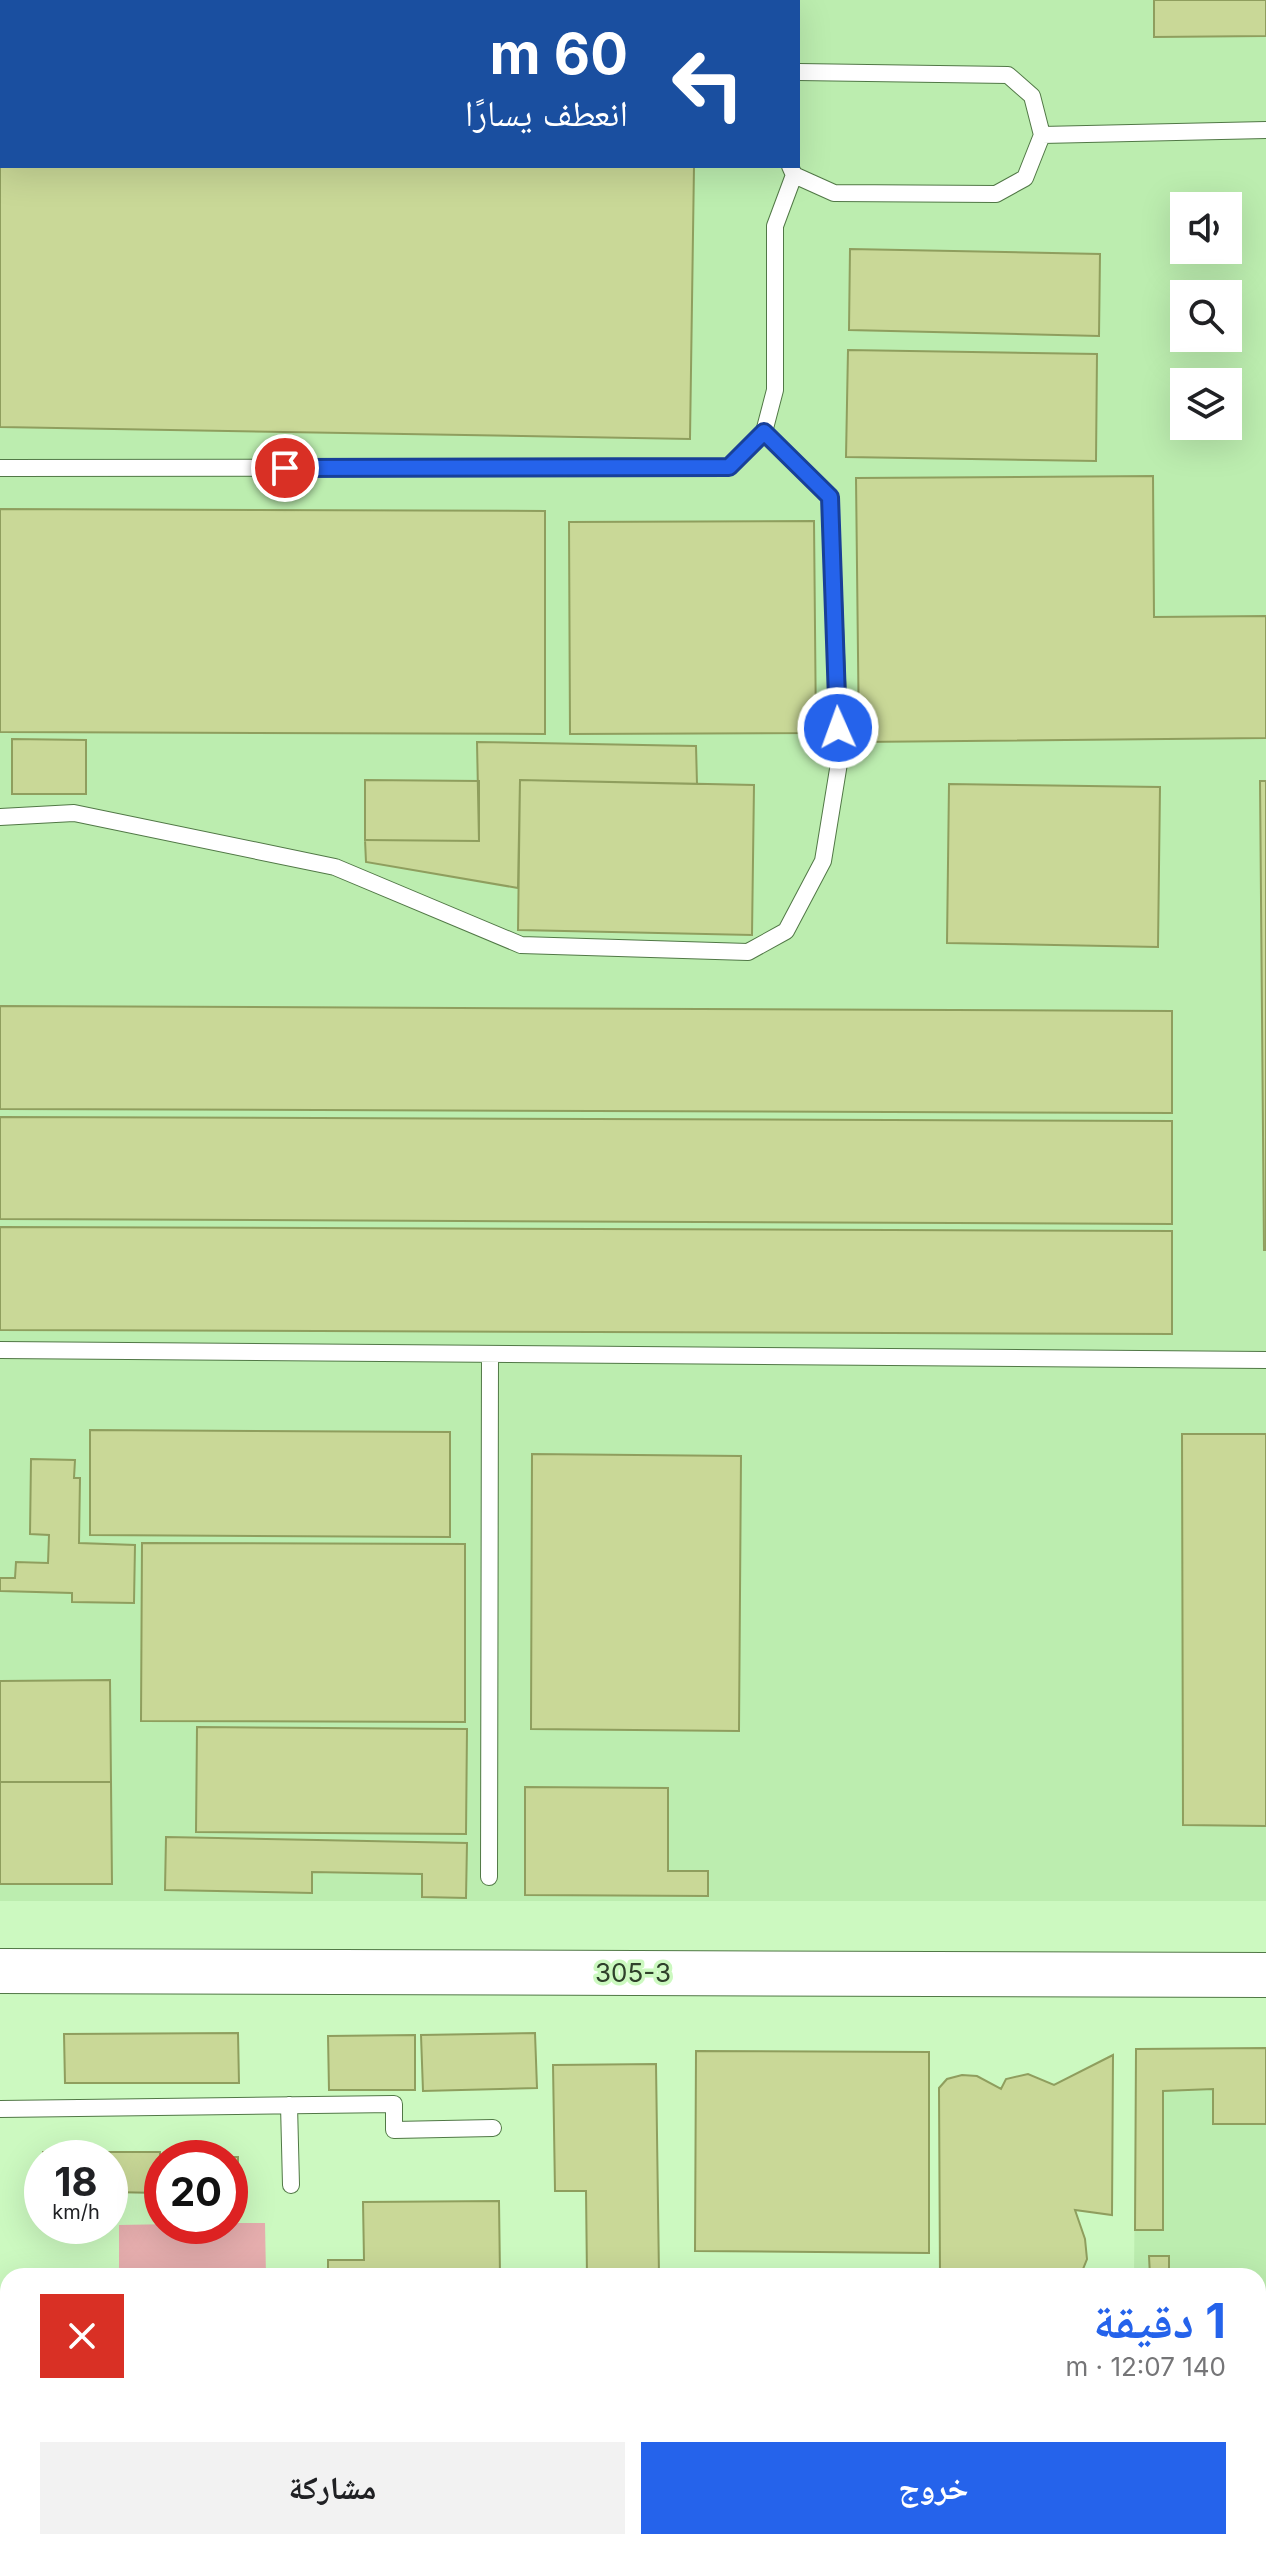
<!DOCTYPE html>
<html lang="ar">
<meta charset="utf-8">
<style>
:root{--surface:#fff;--page:#f2f2f2;--text:#202124;--muted:#757577;--accent:#2563eb}
body{margin:0;font-family:Inter,"Noto Naskh Arabic",sans-serif;background:var(--page);color:var(--text);direction:rtl;height:100vh;display:flex;flex-direction:column;font-size:30px;white-space:nowrap}
*{box-sizing:border-box;margin:0}
p{font-size:26px;color:var(--muted)}
.icon{flex:none;width:44px;height:44px;fill:none;stroke:currentColor;stroke-width:2;stroke-linecap:round;stroke-linejoin:round}
.map{position:relative;flex:1;overflow:hidden;direction:ltr}
.sheet{position:absolute;left:0px;top:2268px;width:1266px;height:282px;display:flex;flex-direction:column;background:var(--surface);border-radius:24px 24px 0 0;box-shadow:0 8px 32px #0002;direction:rtl}
.sheet>*{flex:none}
.guide{position:absolute;left:0px;top:0px;width:800px;height:168px;box-shadow:0 8px 32px #0002;direction:rtl;background:#1a4fa0;color:#fff;overflow:hidden}
.buttons{position:absolute;left:1170px;top:192px;display:grid;gap:16px}
.buttons a{display:grid;place-items:center;width:72px;height:72px;border-radius:0px;background:var(--surface);box-shadow:0 8px 32px #0002;font-size:40px}
.speed{position:absolute;left:24px;top:2140px;display:flex;gap:16px;font-size:40px;font-weight:700;text-align:center}
.speed>*{display:grid;place-content:center;width:104px;height:104px;border-radius:50%;background:var(--surface);box-shadow:0 8px 32px #0002;line-height:1}
.speed small{font-size:20px;font-weight:400}
.speed .limit{border:12px solid #d22;background:#fff;color:#111}
.pin{position:absolute;display:grid;place-items:center;width:68px;height:68px;color:#fff;margin:-34px;border:4px solid #fff;border-radius:50%;box-shadow:0 2px 8px #0007}
.me{position:absolute;width:88px;margin:-44px;rotate:358deg;stroke-linejoin:round;filter:drop-shadow(0 0 6px #0008)}
.turn{display:flex;align-items:center;gap:28px;height:168px;padding:0 40px;font-size:36px}
.turn .icon{width:104px;height:104px;stroke-width:2.5}
.turn b{display:block;font-size:56px;line-height:68px}
.round{display:grid;place-items:center;flex:none;width:84px;height:84px;border-radius:0px;background:var(--page)}
.summary{display:flex;align-items:center;justify-content:space-between;height:136px;padding:0 40px}
h1{font-size:48px;font-weight:700;line-height:60px;color:var(--accent)}
.primary-button{display:flex;gap:16px;margin-top:auto;padding:16px 40px}
.primary-button a{flex:1;height:92px;border-radius:0px;background:var(--accent);color:#fff;font-size:32px;font-weight:700;line-height:92px;text-align:center}
.primary-button a+a{background:var(--page);color:var(--text)}
.map>svg:first-child{display:block}
.built{fill:#bcedaf;fill-rule:evenodd}
.green{fill:#e6aeae}
.building{fill:#c9d897;stroke:#8f9e5e;stroke-width:2}
.lines{fill:none;stroke-linecap:round;stroke-linejoin:round}
.lane-casing{stroke:#517846;stroke-width:18}
.secondary-casing{stroke:#517846;stroke-width:46}
.lane{stroke:#fff;stroke-width:16}
.secondary{stroke:#fff;stroke-width:44}
.route-casing{stroke:#184099;stroke-width:20}
.route{stroke:#2563eb;stroke-width:14}
.labels{text-anchor:middle;stroke-width:7;stroke-linejoin:round;paint-order:stroke}
.street-label{font-size:26px;fill:#2f412b;stroke:#ccf9c0}
</style>
<div class="map">
<svg width="1266" height="2549" viewBox="0 0 1266 2549">
<rect width="100%" height="100%" fill="#ccf9c0"/>
<path class="built" d="M0 0H1266V1901H0ZM2 2H798V166H2ZM1184 206H1228V250H1184ZM1184 294H1228V338H1184ZM1184 382H1228V426H1184Z
M1266 2048V2549H1129V2542H1258V2276H1134L1136 2049Z
M0 2498H8V2542H335L336 2549H0Z"/>
<path class="green" d="M230 2223H265L266 2276H119V2225Z"/>
<path class="building" d="M0 0H696L2 2V166H694L690 439 0 427Z
M1154 0H1266V36L1154 37Z
M850 249 1100 254 1099 336 849 330Z
M848 350 1097 354 1096 461 846 457Z
M1153 476 1154 617 1266 616V738L859 742 856 478Z
M0 509 545 511V734L0 732Z
M814 521 816 733 570 734 569 522Z
M12 739 86 740V794H12Z
M477 742 696 746 697 784 520 780 518 888 366 862 365 840 479 841Z
M365 780 479 781V841L365 840Z
M520 780 754 785 752 935 518 930Z
M1260 781H1266V1250H1264Z
M949 784 1160 787 1158 947 947 943Z
M0 1006 1172 1011V1113L0 1109Z
M0 1117 1172 1121V1224L0 1219Z
M0 1227 1172 1231V1334L0 1330Z
M90 1430 450 1432V1537L90 1535Z
M1182 1434H1266V1826L1183 1825Z
M532 1454 741 1456 739 1731 531 1729Z
M31 1459 75 1460 74 1478H80L79 1543 135 1545 134 1603 72 1602V1593L0 1591V1578H15L16 1562 48 1563 49 1535 30 1534Z
M142 1543 465 1544V1722L141 1721Z
M110 1680 111 1782H0V1681Z
M197 1727 467 1729 466 1834 196 1832Z
M0 1782H111L112 1884H0Z
M525 1787 668 1788V1871H708V1896L525 1895Z
M166 1837 467 1843 466 1898 422 1897V1874L312 1872V1893L165 1890Z
M238 2033 239 2083H65L64 2034Z
M535 2033 537 2088 423 2091 421 2035Z
M415 2035V2090H329L328 2036Z
M1266 2048V2124H1213V2089L1163 2091V2230H1135L1136 2049Z
M696 2051 929 2052V2253L695 2251Z
M1113 2055 1112 2215 1075 2210 1085 2239 1087 2259 1081 2274 940 2276 939 2088 947 2079 962 2075 977 2076 1001 2089 1006 2079 1028 2074 1054 2085Z
M656 2064 659 2276H587L586 2191H555L553 2065Z
M43 2152H160L161 2193 110 2192V2158H43Z
M161 2157H238V2209H230V2158H162L161 2209Z
M499 2201 500 2276H328V2260H364L363 2202Z
M1149 2256H1169V2276H1150Z
M1258 2342H1266V2549H1190V2542H1258Z
M79 2542H121V2549H79Z
M175 2542H316V2549H175Z
M335 2542H502V2549H336Z
M520 2542H565L564 2549H520Z
M591 2542H646V2549H591Z
M677 2542H909V2549H677Z
M950 2542H1129L1128 2549H950Z"/>
<g class="lines">
<defs>
<path id="lane" d="M784 0V2
M1042 135 1266 130
M790 166 794 175 834 193 996 194 1025 178 1042 135 1032 96 1008 75 798 72
M0 468 729 467 764 432 775 390V226L794 175
M0 817 74 813 335 867 521 945 748 952 786 931 823 861 840 757 830 497 764 432
M0 1350 1266 1360
M489 1877 490 1354
M289 2105 291 2185
M0 2109 394 2104V2130L493 2128"/>
<path id="secondary" d="M0 1971 1266 1975"/>
</defs>
<use href="#lane" class="lane-casing"/>
<use href="#secondary" class="secondary-casing"/>
<use href="#lane" class="lane"/>
<use href="#secondary" class="secondary"/>
</g>
<g class="lines">
<defs>
<path id="route" d="M285 468 729 467 764 432 830 497 838 728"/>
</defs>
<use href="#route" class="route-casing"/>
<use href="#route" class="route"/>
</g>
<g class="labels">
<g class="street-label">
<text x="633" y="1982">305-3</text>
</g>
</g>
</svg>
<div class="buttons">
<a><svg class="icon" aria-label="sound" viewBox="0 0 24 24"><path d="M4 9h4l5-4v14l-5-4H4zM17 9q2 3 0 6"/></svg></a>
<a><svg class="icon" aria-label="search" viewBox="0 0 24 24"><circle cx="10" cy="10" r="6"/><path d="M15 15l6 6"/></svg></a>
<a><svg class="icon" aria-label="layers" viewBox="0 0 24 24"><path d="M12 4l9 5-9 5-9-5zM3 14l9 5 9-5"/></svg></a>
</div>
<div class="speed"><div>18<small>km/h</small></div><div class="limit">20</div></div>
<div class="pin" style="left:285px;top:468px;background:#d93025"><svg class="icon" aria-label="arrive" viewBox="0 0 24 24"><path d="M6 21V4h12l-3 4 3 4H6"/></svg></div>
<svg class="me" style="left:838px;top:728px" viewBox="-20 -20 40 40"><circle r="17" fill="#2563eb" stroke="#fff" stroke-width="3"/><path d="M0-11L8 9 0 5-8 9z" fill="#fff"/></svg>
<div class="guide">
<div class="turn"><svg class="icon" aria-label="left" viewBox="0 0 24 24"><path d="M17 20v-9H6M10 6l-5 5 5 5"/></svg><div><b>60 m</b>انعطف يسارًا</div></div>
</div>
<section class="sheet">
<div class="summary"><div><h1>1 دقيقة</h1><p>140 m · 12:07</p></div><a class="round" style="background:#d93025;color:#fff"><svg class="icon" aria-label="close" viewBox="0 0 24 24"><path d="M6 6l12 12M18 6L6 18"/></svg></a></div>
<div class="primary-button"><a>خروج</a><a>مشاركة</a></div>
</section>
</div>
